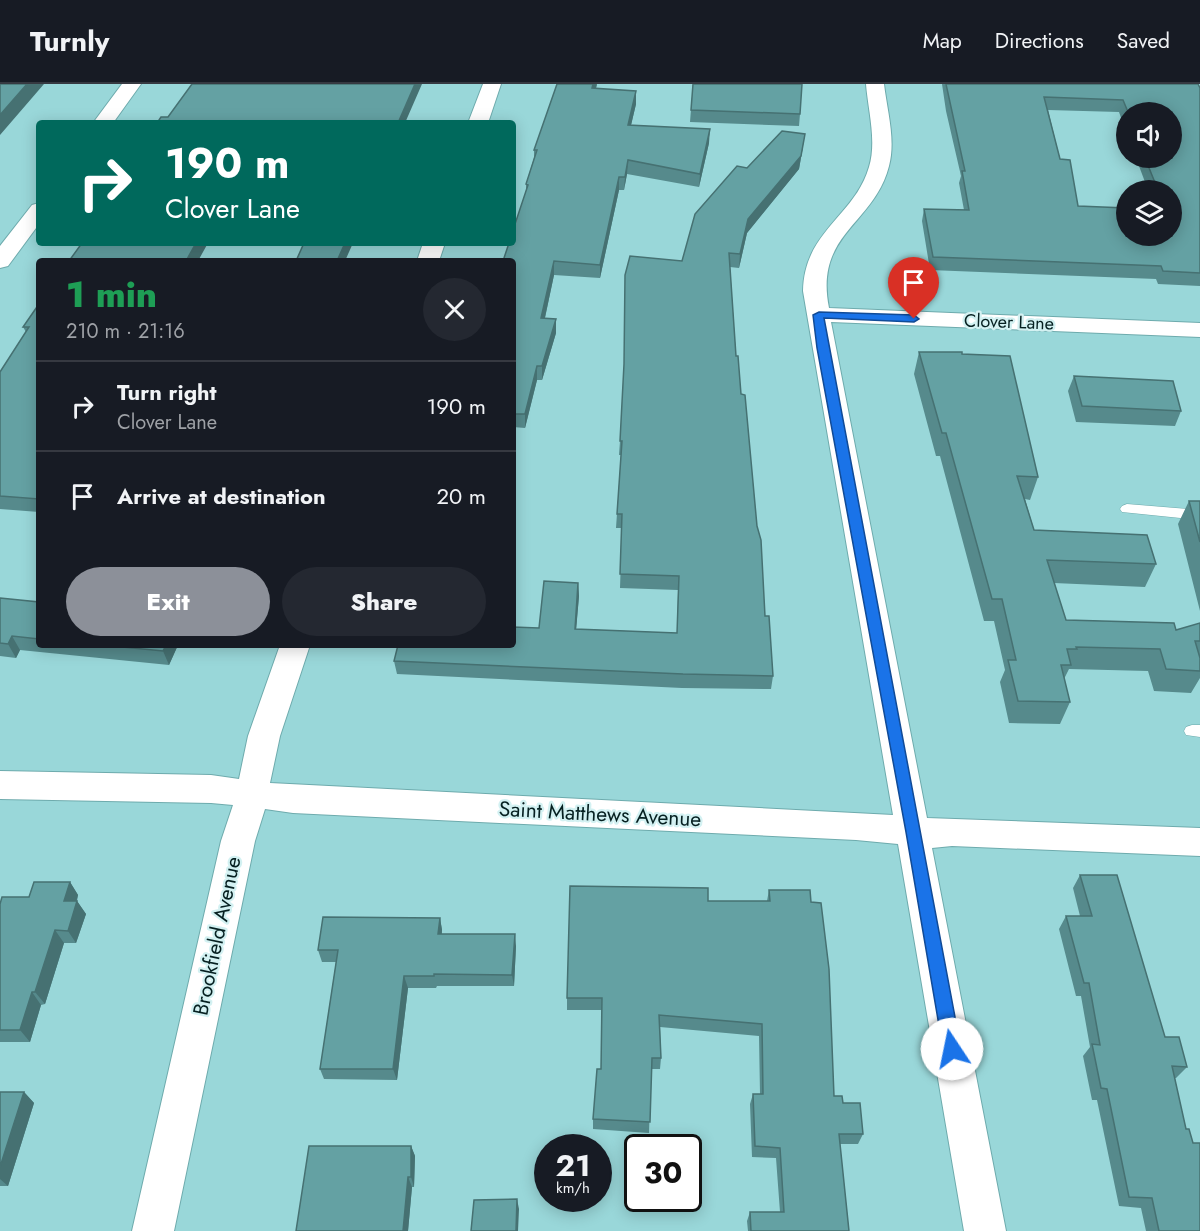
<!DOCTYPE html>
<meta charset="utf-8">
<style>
:root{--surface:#171b24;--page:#242831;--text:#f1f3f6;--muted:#9ea1a6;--line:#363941;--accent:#8c9099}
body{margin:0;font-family:Jost,sans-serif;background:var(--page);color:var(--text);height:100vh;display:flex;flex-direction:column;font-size:22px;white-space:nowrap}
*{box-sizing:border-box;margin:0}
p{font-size:20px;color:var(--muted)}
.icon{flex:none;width:33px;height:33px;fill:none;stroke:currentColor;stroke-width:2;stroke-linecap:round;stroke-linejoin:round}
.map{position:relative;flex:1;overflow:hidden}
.panel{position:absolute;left:36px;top:174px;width:480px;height:390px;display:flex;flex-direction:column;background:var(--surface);border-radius:6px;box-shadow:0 3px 15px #0003}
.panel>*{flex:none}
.banner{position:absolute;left:36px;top:36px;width:480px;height:126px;border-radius:6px;box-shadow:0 3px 15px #0003;background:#00695c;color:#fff;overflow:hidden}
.fabs{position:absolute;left:1116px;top:18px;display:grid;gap:12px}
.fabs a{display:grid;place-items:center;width:66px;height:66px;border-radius:50%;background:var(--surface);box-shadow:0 3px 15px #0003;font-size:30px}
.speed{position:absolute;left:534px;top:1050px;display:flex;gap:12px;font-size:30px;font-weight:700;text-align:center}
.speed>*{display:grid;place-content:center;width:78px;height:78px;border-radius:50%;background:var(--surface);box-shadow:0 3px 15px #0003;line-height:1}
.speed small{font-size:15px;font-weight:400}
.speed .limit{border:3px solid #111;border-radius:9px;background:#fff;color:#111}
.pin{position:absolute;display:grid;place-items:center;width:51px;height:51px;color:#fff;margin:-62px -26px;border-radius:50% 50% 50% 0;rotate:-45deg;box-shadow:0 0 6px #0007}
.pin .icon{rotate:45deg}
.me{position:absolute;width:66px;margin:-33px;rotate:349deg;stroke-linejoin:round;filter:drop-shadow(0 0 4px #0008)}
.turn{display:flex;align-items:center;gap:21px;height:126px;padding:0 30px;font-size:27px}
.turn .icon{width:78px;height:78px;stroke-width:2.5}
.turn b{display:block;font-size:42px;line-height:51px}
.round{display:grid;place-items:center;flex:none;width:63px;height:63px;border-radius:32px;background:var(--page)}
.summary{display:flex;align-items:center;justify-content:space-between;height:102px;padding:0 30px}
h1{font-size:36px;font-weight:800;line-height:45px;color:#1e9e55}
.cta{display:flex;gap:12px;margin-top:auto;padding:12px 30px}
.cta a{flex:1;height:69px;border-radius:36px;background:var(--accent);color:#fff;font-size:24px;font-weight:800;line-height:69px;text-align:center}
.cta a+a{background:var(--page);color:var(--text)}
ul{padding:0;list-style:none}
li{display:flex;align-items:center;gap:18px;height:90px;padding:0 30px;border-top:2px solid var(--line)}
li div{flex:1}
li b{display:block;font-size:22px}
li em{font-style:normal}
header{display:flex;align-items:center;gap:36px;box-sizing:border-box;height:84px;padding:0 30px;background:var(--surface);border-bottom:2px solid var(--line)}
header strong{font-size:28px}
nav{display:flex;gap:33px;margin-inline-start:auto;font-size:21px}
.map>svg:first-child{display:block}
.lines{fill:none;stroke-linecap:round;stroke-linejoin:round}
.lane-casing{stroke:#6eabad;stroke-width:1}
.street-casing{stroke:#6eabad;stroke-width:2}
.lane{fill:#fff;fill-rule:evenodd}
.street{fill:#fff;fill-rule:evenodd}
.wall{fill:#568a8c;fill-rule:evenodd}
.shaded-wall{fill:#467172}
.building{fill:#64a1a3;stroke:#467172;stroke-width:1.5;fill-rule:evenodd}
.route{fill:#1a73e8;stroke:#114b97;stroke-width:1.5}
.labels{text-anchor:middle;stroke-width:4.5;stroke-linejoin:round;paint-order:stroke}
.far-street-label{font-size:18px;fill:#062021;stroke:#d3f1f2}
.street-label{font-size:21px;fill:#062021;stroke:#d3f1f2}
</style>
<header>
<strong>Turnly</strong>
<nav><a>Map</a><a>Directions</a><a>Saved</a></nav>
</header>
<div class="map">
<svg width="1200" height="1147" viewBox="0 0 1200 1147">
<rect width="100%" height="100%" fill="#99d7d9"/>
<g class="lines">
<defs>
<path id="lane" d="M1127 420 1200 426V436L1122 428 1120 425 1122 422Z
M1192 641H1200V653L1186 651 1184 647 1186 643Z"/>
<path id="street" d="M122 0H141L113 39H93Z
M483 0H501L488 39H468Z
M866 0H884C887 26 896 56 889 82 874 141 814 149 829 224L1200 239V253L831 238 927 734 1200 744V772L952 762 932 764 1006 1147H964L898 760 856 756 293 729 265 725 255 757 174 1147H132L221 757 233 721 211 719 0 715V687L211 691 239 695 248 652 280 561H310L280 652 270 699 893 731 803 207C804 147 855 132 869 83 877 57 868 26 866 0Z
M39 119V140L8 182 0 184V162L32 121Z
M423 159H445L439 177H417Z"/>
</defs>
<use href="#lane" class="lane-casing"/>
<use href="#street" class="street-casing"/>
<use href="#lane" class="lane"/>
<use href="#street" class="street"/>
</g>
<path class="wall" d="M597 0 596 5 636 20 631 41 709 59 699 103 627 90 624 106H619L600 194 554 191 545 234 556 249 542 296H537L525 344 513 343V177L526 106V100L534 74V66Z
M693 0 800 30 799 42 690 38Z
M942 0H1198L1200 4V202L1158 200 1156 195 930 186 922 137 924 125 964 126 959 99 961 92 946 27ZM1048 26 1119 28 1126 48V28H1172V74H1136L1148 106H1172V152L1078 122 1060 75Z
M803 63 799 85 747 149 739 184 730 183 736 272 757 442 765 532 773 592 771 605 682 604 397 590 394 577 539 544 578 499 579 512 576 545 677 549 678 506 620 504 622 444H616L621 371H619L620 357 682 177 747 84Z
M39 220V428L0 425V288L26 248 23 243Z
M919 268 962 270 1038 393 1030 416 1025 415 1034 446 1156 480 1145 503 1054 499 1066 536 1176 546 1200 540V594L1191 609 1154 607 1148 587 1069 585 1064 595 1070 618 1060 640 1009 639 1000 598 1005 586 994 537H984L940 372H936L914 290Z
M1074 292 1181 327 1175 342 1076 338 1068 307Z
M1189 417H1200V527L1178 440Z
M0 514 39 518V561H178L169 581 20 566 16 574 0 572Z
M1080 791 1165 953 1187 983 1176 994H1175L1200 1147H1146L1141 1124 1119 1122 1097 1016H1092L1083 972 1090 963 1081 912H1076L1059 845 1066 832H1080L1073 804Z
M70 798 78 811 77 817 86 830 76 859H64L45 920 41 921 30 958H0V820L29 813Z
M769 806 834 1012 843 1019 863 1050 858 1060H840L849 1147H748L747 1137 750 1128H780L776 1074 752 1073 750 1020 753 1010H760L759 952 660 943 661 974 660 985H651L649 1049 593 1045V1035L601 985 602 926H567V914L708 817H767Z
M440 834 442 846V850L516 862 514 902H437L436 904H408L397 996 324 995 320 985 336 878H322L318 866Z
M0 1008H24L34 1019 8 1102H0Z
M411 1062 415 1072 414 1103H412L408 1147H296Z"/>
<path class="shaded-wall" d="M27 0H44L0 51V31Z
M415 0H422L405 39H398Z
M593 0H597L592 17V4Z
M636 7V20L628 54V41Z
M710 45 709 59 699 103 700 90Z
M805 50 799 85 747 149 739 184 740 170 748 135Z
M628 76 627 90 624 106 625 93Z
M619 93V106L600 194V181Z
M196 159H208L198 177H186Z
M345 159H353L345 177H337Z
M554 177V191L542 247 541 234Z
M556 235V249L542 296V282Z
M537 282V296L525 344V330Z
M578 499 579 512 575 559V545Z
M12 552 20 566 16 574 8 560Z
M166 561H178L169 581 163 567Z
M70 798 78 811 73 830 64 817Z
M77 817 86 830 76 859 68 847Z
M440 834 442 846 440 862 438 850Z
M55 846 64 859 45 920 35 908Z
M515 850 516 862 514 902 512 891Z
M404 892 408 904 397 996 393 985Z
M32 908 41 921 30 958 20 946Z
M24 1008 34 1019 8 1102 0 1095V1083Z
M411 1062 415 1072 414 1103 411 1093Z
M408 1093 412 1103 408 1147H403Z
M517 1115 519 1125 518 1147H516Z"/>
<path class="building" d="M0 0H27L0 31Z
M192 0H415L398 39H157L161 33H168Z
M557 0H593L592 4 636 7 628 41 710 45 700 90 628 76 625 93H619L600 181 554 177 541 234 556 235 542 282H537L525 330H513V177H503L509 159H513V146L528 101 526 100 537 66H534Z
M693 0H802L800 30 691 26Z
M946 0H1198L1200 4V189L1163 187 1161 182 933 173 924 125 969 126 962 87H965ZM1044 13 1123 16 1128 28H1172V74H1145L1158 106H1172V152H1126V124L1078 122 1070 76 1060 75Z
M782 47 805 50 801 72 748 135 740 170 729 169 736 272H738L741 310 745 311 757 442 761 456 765 532H769L773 592 683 590 394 577 398 561H513V543L539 544 544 497 578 499 575 545 677 549 679 492 620 490 622 430H617L622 357H620L624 280 625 191 630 172 682 177 695 130 737 82 747 84Z
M82 159H196L186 177H69Z
M304 159H345L337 177H296Z
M39 220V415L0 412V288L29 243H23Z
M919 268H962V270L1010 272 1038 393 1017 392 1034 446 1147 451 1156 480 1047 476 1066 536 1174 539 1176 546 1200 539V557H1195L1200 574V587L1166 585 1160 565 1076 563 1077 565H1067L1071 581H1061L1070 618 1018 617 1008 576H1016L1002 515H992L946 349H942Z
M1074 292 1173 297 1181 327 1082 322Z
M1189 417H1200V458Z
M0 514 39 518V555L12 552 8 560 0 559Z
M102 561H166L163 567Z
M1080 791H1117L1165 953H1179L1187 983 1172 982 1186 1045H1189L1193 1059H1200V1147H1159L1152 1114 1129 1113 1107 1005 1101 1004 1092 960 1100 961 1089 899H1084L1066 832H1092Z
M34 798H70L64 817H77L68 847 55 846 35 908H32L20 946H0V820L2 813H29Z
M570 802 708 804V817H770L769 806H810L811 818 821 819 829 885 834 1012H842L843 1019H860L863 1050H839L849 1147H751L750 1128H784L780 1064 755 1062 753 1010H763L762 940 659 931 661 974H652L650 1038 593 1035 597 985H601L602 914H567Z
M323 833 440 834 438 850H515L512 891 434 890V892H404L393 985H320L338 866H318Z
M0 1008H24L0 1083Z
M309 1062H411V1093H408L403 1147H296Z
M517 1115 516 1147H471L474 1116Z"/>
<path class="route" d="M819 228 914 231 919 235 914 238 824 234 961 965 958 971 952 974 946 971 943 965 906 748 817 264 813 231Z"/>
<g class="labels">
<g class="far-street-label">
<text transform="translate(1009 238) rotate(2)" y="6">Clover Lane</text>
</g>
<g class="street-label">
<text transform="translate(600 730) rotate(3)" y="7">Saint Matthews Avenue</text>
<text transform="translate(217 852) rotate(-78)" y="7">Brookfield Avenue</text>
</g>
</g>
</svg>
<div class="fabs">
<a><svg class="icon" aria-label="sound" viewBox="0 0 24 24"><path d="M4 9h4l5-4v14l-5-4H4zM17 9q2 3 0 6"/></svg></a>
<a><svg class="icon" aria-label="layers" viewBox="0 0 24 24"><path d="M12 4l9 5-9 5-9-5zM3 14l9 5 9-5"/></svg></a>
</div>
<div class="speed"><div>21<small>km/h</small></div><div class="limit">30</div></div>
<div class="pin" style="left:914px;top:235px;background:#d93025"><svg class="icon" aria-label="arrive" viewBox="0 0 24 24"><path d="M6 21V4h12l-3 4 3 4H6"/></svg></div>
<svg class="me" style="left:952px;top:965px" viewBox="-20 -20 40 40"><circle r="19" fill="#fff"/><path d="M0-13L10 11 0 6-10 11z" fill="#1a73e8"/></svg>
<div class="banner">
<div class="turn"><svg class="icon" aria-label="right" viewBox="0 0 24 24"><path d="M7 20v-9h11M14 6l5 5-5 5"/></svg><div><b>190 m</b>Clover Lane</div></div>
</div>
<section class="panel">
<div class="summary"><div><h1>1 min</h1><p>210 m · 21:16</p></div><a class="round"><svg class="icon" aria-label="close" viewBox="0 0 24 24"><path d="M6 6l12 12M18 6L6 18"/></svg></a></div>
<ul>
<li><svg class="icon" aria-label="right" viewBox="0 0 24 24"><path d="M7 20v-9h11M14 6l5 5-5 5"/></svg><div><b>Turn right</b><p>Clover Lane</p></div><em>190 m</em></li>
<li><svg class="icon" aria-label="arrive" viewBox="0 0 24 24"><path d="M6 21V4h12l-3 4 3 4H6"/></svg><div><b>Arrive at destination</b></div><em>20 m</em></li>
</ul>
<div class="cta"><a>Exit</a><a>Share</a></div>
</section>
</div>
